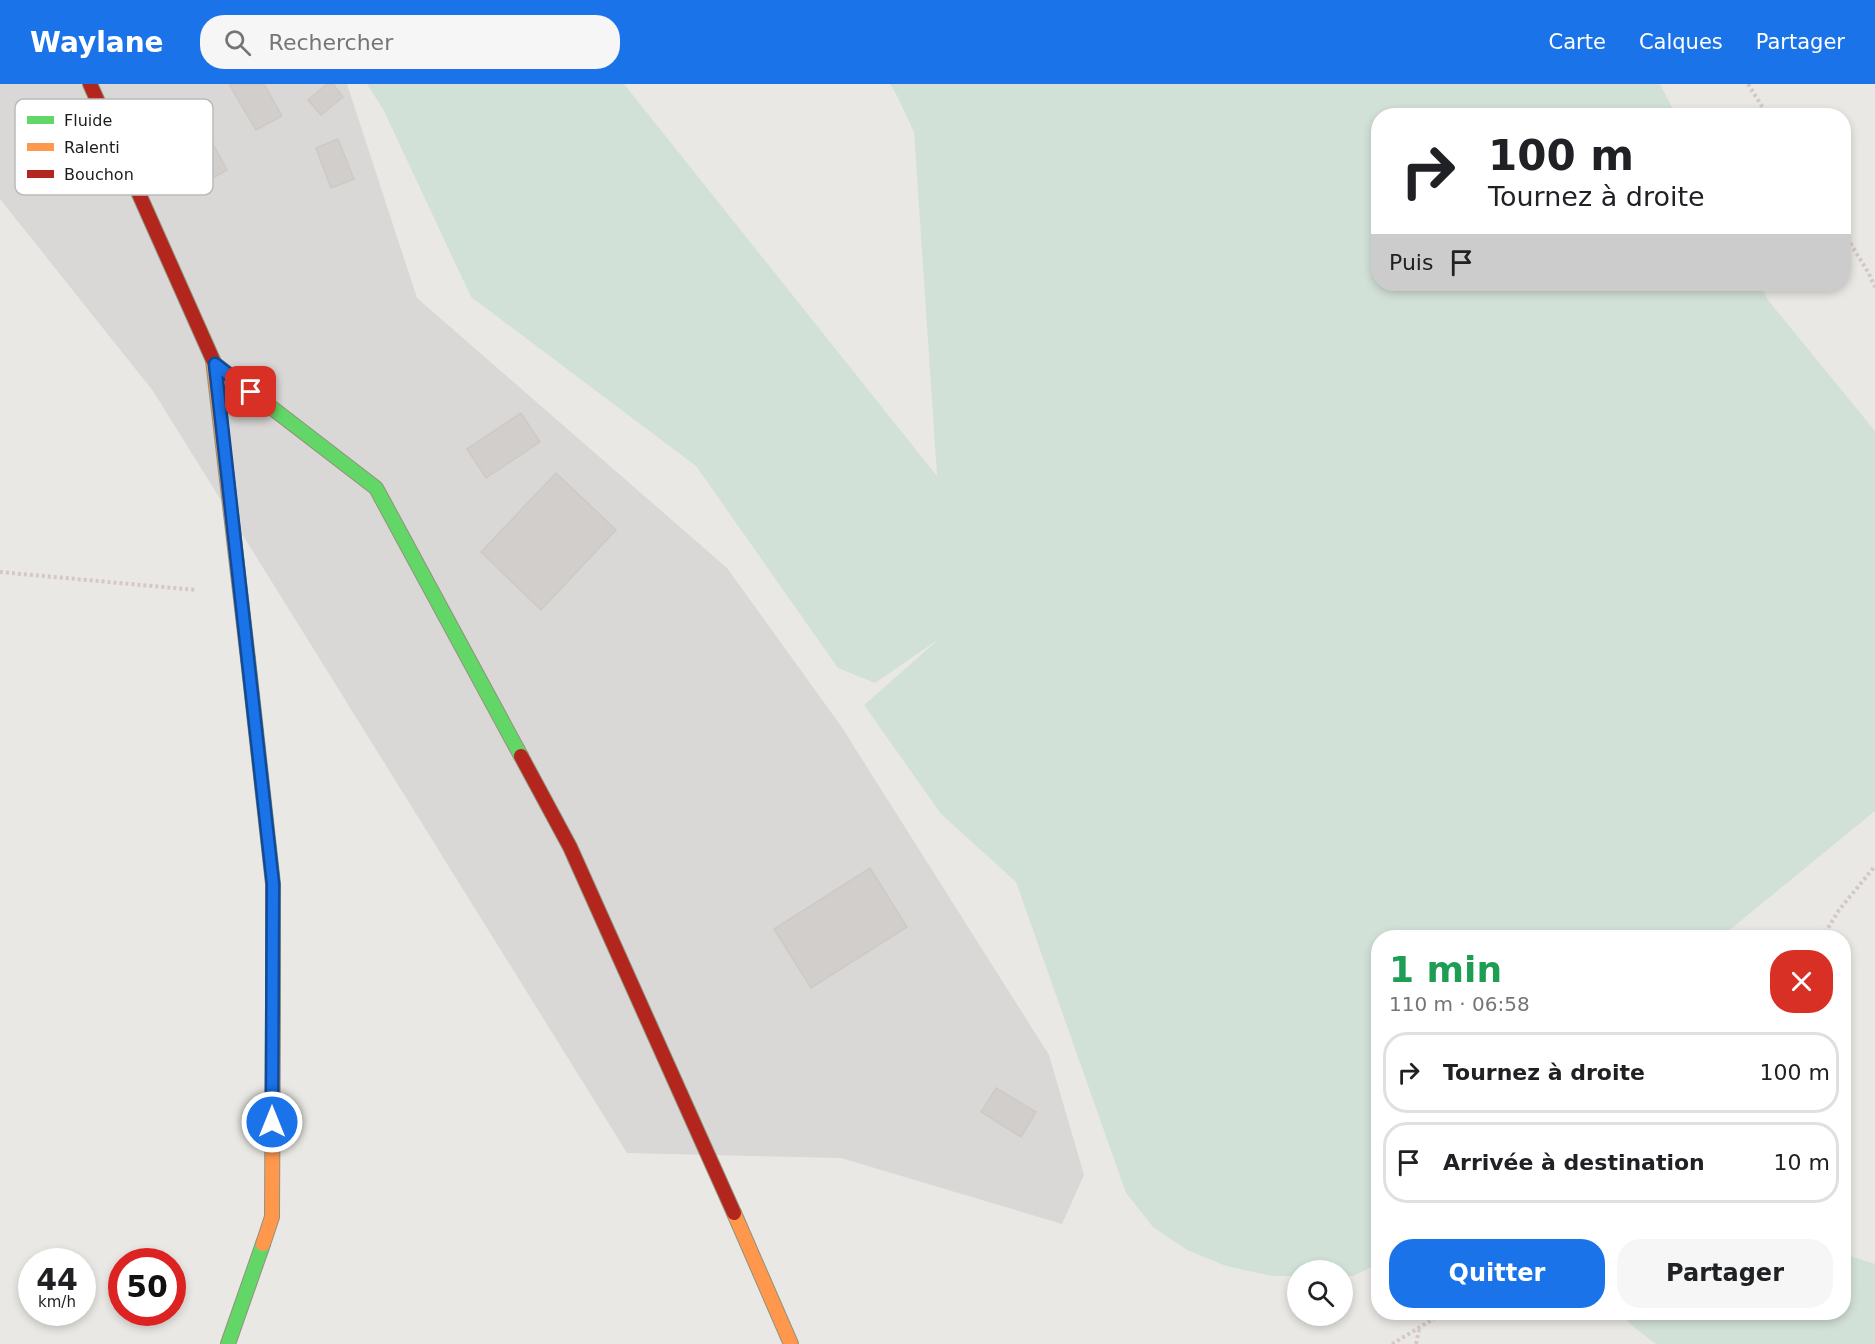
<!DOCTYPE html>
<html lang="fr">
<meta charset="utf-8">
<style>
:root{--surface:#fff;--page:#f6f6f6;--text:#202124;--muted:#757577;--line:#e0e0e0;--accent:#1a73e8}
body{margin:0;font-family:"DejaVu Sans",sans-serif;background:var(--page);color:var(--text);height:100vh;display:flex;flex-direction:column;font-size:22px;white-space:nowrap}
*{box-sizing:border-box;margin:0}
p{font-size:20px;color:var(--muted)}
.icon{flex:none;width:33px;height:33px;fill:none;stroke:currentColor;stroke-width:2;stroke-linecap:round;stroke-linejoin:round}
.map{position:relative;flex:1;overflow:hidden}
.details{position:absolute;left:1371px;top:846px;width:480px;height:390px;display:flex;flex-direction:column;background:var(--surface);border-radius:24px;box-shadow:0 3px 9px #0003}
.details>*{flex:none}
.banner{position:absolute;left:1371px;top:24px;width:480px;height:183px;border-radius:24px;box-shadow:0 3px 9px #0003;background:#fff;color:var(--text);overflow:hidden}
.controls{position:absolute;left:1287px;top:1176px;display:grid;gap:12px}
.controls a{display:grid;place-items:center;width:66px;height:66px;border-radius:50%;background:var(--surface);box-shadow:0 3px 9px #0003;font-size:30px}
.speed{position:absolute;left:18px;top:1164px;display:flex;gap:12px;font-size:30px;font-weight:700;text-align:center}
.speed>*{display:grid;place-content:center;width:78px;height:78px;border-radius:50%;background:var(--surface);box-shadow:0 3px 9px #0003;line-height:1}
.speed small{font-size:15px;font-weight:400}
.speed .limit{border:9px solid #d22;background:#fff;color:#111}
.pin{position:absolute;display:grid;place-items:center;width:51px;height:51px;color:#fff;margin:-26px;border-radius:12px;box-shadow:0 3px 9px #0006}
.me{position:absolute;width:66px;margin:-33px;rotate:0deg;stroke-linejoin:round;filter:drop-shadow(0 0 4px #0008)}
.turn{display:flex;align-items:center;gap:21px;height:126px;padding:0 18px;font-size:27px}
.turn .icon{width:78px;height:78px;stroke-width:2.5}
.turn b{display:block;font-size:42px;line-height:51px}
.then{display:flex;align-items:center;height:57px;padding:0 18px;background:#0003;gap:12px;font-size:22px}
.round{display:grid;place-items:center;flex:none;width:63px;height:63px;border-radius:24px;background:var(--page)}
.summary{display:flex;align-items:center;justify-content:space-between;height:102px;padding:0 18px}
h1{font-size:36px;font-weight:800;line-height:45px;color:#1e9e55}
.primary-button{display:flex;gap:12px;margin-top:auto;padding:12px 18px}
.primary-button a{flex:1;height:69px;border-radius:24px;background:var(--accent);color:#fff;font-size:24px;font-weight:800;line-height:69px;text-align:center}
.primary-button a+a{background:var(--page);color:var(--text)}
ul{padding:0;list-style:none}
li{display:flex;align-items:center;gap:18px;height:81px;margin:0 12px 9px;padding:0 6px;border:3px solid var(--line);border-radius:24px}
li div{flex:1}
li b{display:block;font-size:22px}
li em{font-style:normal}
header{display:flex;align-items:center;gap:36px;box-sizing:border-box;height:84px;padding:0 30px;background:var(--accent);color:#fff}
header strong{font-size:28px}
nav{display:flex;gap:33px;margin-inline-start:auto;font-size:21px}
.search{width:420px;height:54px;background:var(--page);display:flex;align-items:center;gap:15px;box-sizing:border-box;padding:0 21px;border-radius:24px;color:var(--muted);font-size:22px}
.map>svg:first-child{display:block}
.residential{fill:#d9d8d6}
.wetland{fill:#d2e1d8}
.building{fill:#d1cecb;stroke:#cdcac5;stroke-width:1.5}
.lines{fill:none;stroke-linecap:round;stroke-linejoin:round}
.fast-casing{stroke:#91927d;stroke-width:16}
.slow-casing{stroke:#91927d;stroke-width:16}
.jam-casing{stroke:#91927d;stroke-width:16}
.path{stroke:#d5c7c4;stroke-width:4;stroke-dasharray:3 3;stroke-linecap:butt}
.fast{stroke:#63d668;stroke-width:14}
.slow{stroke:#ff974d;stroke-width:14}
.jam{stroke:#b3261e;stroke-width:14}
.route-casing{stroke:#114b97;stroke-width:15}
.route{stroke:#1a73e8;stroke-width:10}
.key{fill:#fff;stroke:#bbb;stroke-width:1.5}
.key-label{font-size:16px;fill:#1c1c1c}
</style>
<header>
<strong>Waylane</strong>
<div class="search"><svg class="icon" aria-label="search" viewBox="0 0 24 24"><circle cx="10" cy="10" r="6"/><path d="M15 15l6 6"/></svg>Rechercher</div>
<nav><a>Carte</a><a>Calques</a><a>Partager</a></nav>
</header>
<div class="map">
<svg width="1875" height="1260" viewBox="0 0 1875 1260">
<rect width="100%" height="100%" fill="#eae8e4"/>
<path class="residential" d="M0 0H347L417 214 727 484 841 642 1049 971 1084 1091 1062 1140 841 1074 627 1069 153 307 0 115Z"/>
<path class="wetland" d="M367 0H624L937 392 914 48 896 10 890 0H1660L1676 31 1378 32V200H1760L1768 216 1875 347V727L1721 853 1378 854V1180L1353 1192H1343L1342 1186H1298L1297 1192H1271L1226 1182 1187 1166 1153 1143 1126 1109 1016 798 941 730 864 621 939 555 875 599 838 584 696 382 471 213 383 25Z
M1844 1170 1875 1180V1260H1656L1636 1245 1619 1229 1844 1228Z"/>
<path class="building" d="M229 0H264L282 32 256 46Z
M327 0H333L343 13 321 31 308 16Z
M208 51 227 86 206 98 186 61Z
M338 55 354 95 331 104 316 64Z
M521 329 540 358 486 394 467 365Z
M556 389 616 446 541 526 481 468Z
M870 784 907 843 811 904 774 845Z
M996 1004 1036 1028 1021 1053 981 1028Z"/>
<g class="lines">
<defs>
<path id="fast" d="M215 280 376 404 521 672
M248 575 273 800V924
M228 1260 263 1160"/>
<path id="slow" d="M213 276 248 575
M734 1129 791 1260
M263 1160 272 1133 273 924"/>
<path id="jam" d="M90 0 213 276
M521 672 570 763 734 1129"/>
</defs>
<use href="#fast" class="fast-casing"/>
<use href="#slow" class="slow-casing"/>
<use href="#jam" class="jam-casing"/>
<path class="path" d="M1748 0 1768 32
M1844 149 1868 188 1875 203
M0 488 196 506
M1822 854 1839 826 1875 782
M1392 1260 1445 1228
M1416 1260 1419 1246"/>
<use href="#fast" class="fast"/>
<use href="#slow" class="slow"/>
<use href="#jam" class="jam"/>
</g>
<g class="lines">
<defs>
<path id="route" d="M251 308 215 280 273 800 272 1038"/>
</defs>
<use href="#route" class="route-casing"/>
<use href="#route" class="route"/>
</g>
<rect x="15" y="15" width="198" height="96" rx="9" class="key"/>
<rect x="27" y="32" width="27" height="8" fill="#63d668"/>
<rect x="27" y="59" width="27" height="8" fill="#ff974d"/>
<rect x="27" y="86" width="27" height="8" fill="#b3261e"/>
<g class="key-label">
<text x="64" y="42">Fluide</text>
<text x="64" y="69">Ralenti</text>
<text x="64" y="96">Bouchon</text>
</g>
</svg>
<div class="controls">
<a><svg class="icon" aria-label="search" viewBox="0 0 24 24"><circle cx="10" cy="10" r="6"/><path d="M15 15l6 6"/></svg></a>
</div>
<div class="speed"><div>44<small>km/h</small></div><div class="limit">50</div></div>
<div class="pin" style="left:251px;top:308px;background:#d93025"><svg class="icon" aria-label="arrive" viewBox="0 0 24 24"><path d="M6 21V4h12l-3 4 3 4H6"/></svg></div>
<svg class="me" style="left:272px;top:1038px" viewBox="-20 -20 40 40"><circle r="17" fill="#1a73e8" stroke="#fff" stroke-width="3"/><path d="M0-11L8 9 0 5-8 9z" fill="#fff"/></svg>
<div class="banner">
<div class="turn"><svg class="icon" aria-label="right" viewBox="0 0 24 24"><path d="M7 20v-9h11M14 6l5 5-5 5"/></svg><div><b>100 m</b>Tournez à droite</div></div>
<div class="then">Puis<svg class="icon" aria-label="arrive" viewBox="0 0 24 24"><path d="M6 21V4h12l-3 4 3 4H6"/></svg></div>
</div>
<section class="details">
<div class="summary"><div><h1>1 min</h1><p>110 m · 06:58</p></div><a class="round" style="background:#d93025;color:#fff"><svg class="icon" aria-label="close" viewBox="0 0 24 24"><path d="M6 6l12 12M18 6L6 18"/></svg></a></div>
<ul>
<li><svg class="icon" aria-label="right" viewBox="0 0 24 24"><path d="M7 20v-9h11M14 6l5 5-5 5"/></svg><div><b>Tournez à droite</b></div><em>100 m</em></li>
<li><svg class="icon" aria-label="arrive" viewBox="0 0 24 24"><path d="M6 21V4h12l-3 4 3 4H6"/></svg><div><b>Arrivée à destination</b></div><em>10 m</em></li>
</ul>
<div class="primary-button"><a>Quitter</a><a>Partager</a></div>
</section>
</div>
